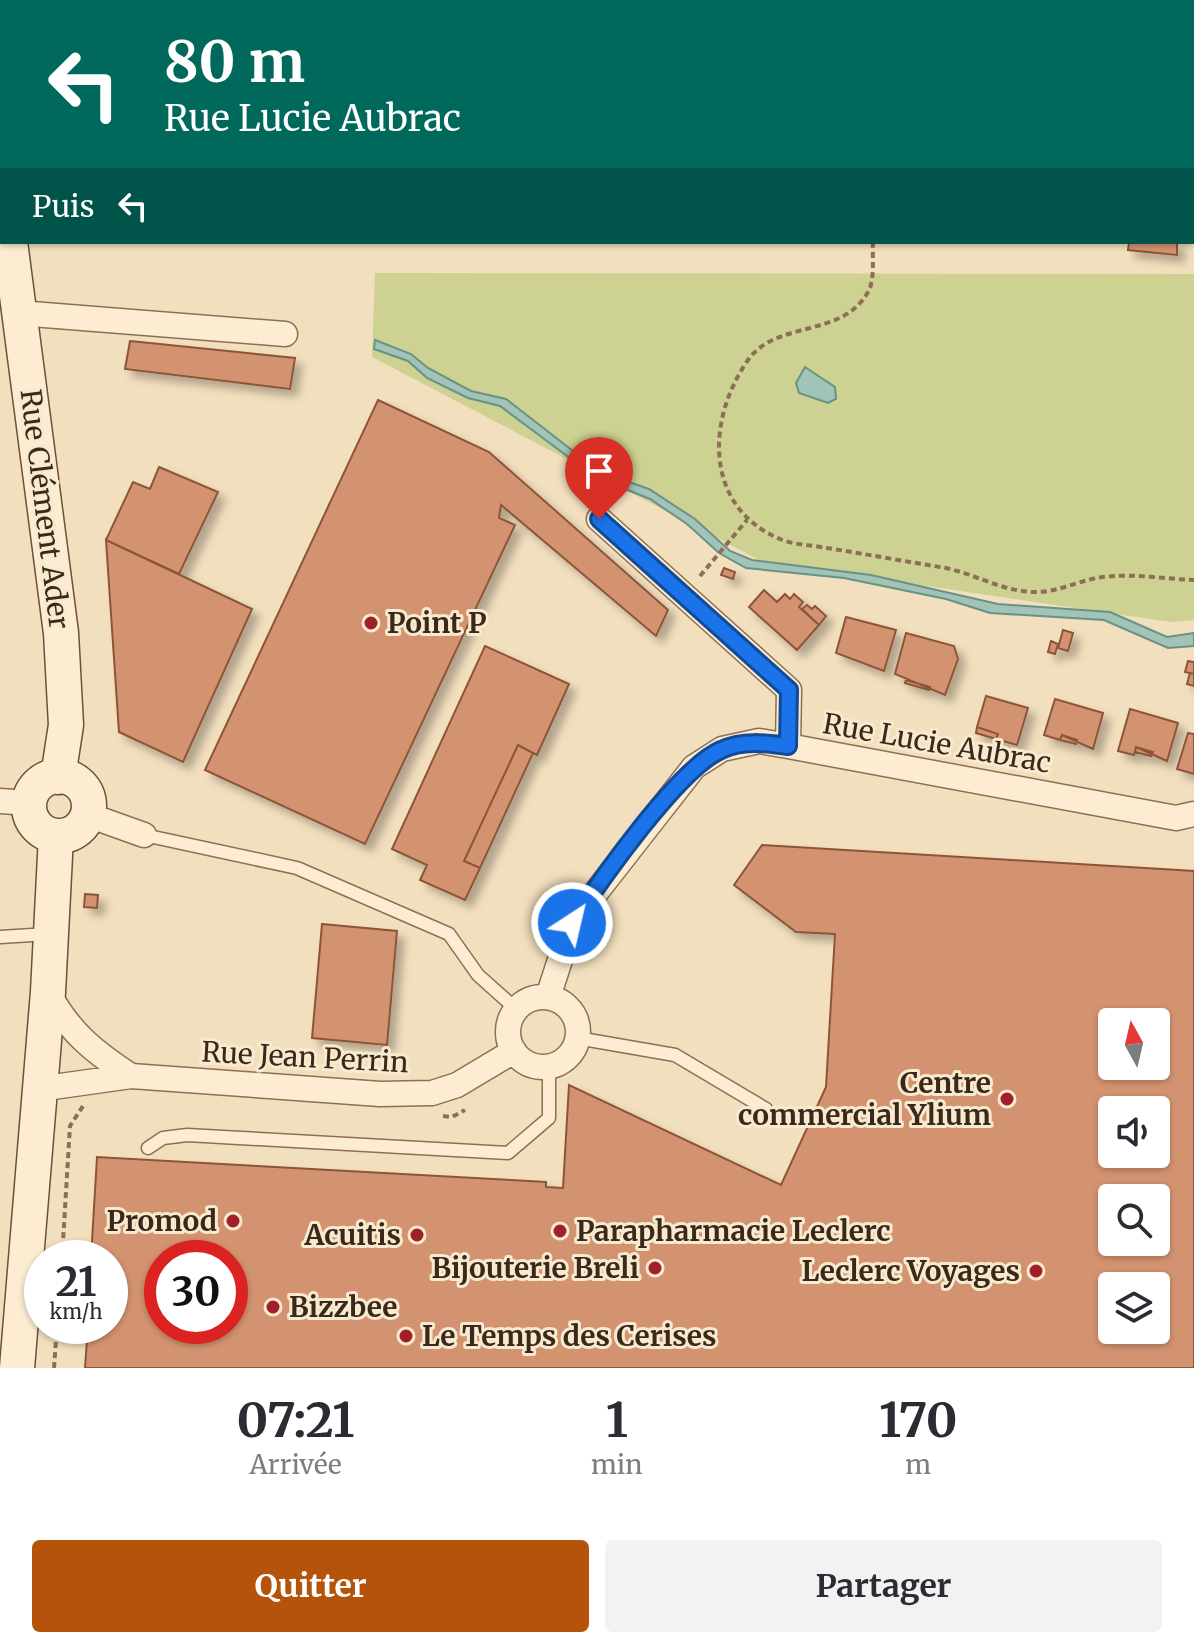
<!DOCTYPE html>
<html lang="fr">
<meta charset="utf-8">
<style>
:root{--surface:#fff;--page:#f2f2f3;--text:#2b2b33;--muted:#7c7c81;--accent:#b45309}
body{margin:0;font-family:Merriweather,serif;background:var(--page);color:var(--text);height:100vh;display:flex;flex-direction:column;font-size:30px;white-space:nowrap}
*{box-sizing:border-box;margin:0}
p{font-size:26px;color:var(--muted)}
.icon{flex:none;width:44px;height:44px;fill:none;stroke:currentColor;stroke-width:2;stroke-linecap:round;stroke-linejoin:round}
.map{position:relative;height:1368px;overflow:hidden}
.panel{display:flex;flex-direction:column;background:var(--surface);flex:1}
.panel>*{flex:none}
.top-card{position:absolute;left:0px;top:0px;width:1194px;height:244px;box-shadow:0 2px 6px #0004;background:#00695c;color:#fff;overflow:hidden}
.needle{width:52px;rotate:352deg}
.controls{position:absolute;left:1098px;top:1008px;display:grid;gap:16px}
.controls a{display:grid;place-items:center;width:72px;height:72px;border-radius:8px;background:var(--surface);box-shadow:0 2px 6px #0004;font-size:40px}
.speed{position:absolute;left:24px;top:1240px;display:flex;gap:16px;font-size:40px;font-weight:700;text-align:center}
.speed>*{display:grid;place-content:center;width:104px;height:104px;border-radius:50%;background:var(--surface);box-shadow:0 2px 6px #0004;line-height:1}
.speed small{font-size:20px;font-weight:400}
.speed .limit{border:12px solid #d22;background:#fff;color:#111}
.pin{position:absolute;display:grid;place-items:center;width:68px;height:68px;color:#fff;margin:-82px -34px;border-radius:50% 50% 50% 0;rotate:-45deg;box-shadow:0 0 8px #0007}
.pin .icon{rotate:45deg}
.me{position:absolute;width:88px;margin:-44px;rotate:35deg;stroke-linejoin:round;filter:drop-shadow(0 0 6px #0008)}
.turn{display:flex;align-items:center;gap:28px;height:168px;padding:0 32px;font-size:36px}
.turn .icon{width:104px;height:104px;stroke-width:2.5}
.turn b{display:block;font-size:56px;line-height:68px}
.then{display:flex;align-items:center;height:76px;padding:0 32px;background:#0003;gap:16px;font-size:30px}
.eta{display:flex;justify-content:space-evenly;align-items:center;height:136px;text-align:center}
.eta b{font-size:48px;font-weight:700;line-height:56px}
.button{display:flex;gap:16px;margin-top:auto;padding:16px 32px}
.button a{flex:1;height:92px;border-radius:8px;background:var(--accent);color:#fff;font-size:32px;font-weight:700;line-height:92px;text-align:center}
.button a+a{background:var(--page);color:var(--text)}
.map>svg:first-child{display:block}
.green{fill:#cdd191}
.water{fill:#a2c3b7;stroke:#689285;stroke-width:2}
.building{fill:#d49370;stroke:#8d5539;stroke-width:2;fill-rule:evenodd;filter:url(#shadow)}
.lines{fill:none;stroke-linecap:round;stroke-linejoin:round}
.lane-casing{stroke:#8c6f55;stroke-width:15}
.street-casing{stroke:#8c6f55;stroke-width:27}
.secondary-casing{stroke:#6d5038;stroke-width:37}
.path{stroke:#8c6f55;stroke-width:4;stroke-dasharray:6 4;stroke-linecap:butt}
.lane{stroke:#fcedd2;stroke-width:12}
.street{stroke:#fcedd2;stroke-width:24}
.secondary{stroke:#fcedd2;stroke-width:34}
.route-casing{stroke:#114b97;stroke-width:20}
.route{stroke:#1a73e8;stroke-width:14}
.poi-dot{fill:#a02029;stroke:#f8eace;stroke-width:3}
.labels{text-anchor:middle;stroke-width:6;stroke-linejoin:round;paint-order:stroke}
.street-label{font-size:28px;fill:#3a281b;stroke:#f8eace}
.poi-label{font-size:28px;font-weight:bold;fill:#3a281b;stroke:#f8eace;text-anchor:end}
</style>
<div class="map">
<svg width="1194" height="1368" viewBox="0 0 1194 1368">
<defs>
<filter id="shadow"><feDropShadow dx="7" dy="7" stdDeviation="4" flood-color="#0004"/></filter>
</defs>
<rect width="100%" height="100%" fill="#f2dfbe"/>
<path class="green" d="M375 273 1194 274V620L1171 622 763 562 372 357Z"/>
<path class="water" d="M375 340 411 354 428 368 471 391 506 399 573 451 609 475 649 489 695 519 730 551 752 560 871 575 998 604 1110 612 1167 637 1194 633V646L1168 648 1104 620 990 613 946 599 844 578 746 568 719 553 687 524 650 499 608 482 579 465 500 406 468 398 427 378 408 361 374 349Z
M805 367 835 387 836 399 828 403 799 393 796 383Z"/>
<path class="building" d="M229 0H337V2H212Z
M531 0H561L562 2H531Z
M1153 0H1194V23L1192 2Z
M1192 34H1194V83L1192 82Z
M1193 146H1194V227H1192Z
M1129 242H1177V255L1128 250Z
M130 341 295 358 290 389 125 369Z
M378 400 489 452 668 610 656 636 501 505 499 518 515 525 365 844 205 770Z
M159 467 218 492 179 574 106 540 133 482 150 489Z
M106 540 252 609 183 762 119 732Z
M724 568 735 572 733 579 721 575Z
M764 590 777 602 785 594 790 599 794 594 803 602 799 607 819 625 797 650 749 607Z
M807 605 812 609 815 606 826 616 819 625 802 609Z
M846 617 896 630 884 671 836 653Z
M1063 630 1073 633 1068 651 1058 648Z
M906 633 954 646 958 659 945 695 895 674Z
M1051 641 1058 644 1055 654 1048 652Z
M485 646 569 684 537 755 518 745 464 861 480 868 465 900 420 880 427 865 392 849Z
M1188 661 1194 662V674L1185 672Z
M1190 673 1194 674V686L1187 684Z
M906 680 930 687 929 690 905 683Z
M986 696 1028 708 1017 745 996 739 998 734 977 727Z
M1055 699 1103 713 1093 749 1062 735 1060 740 1044 735Z
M1130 709 1178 723 1167 761 1136 747 1134 755 1118 751Z
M977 727 998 734 996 739 976 733Z
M1188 733 1194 734V774L1177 769Z
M1062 735 1077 740 1076 744 1060 740Z
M518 745 533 753 480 868 464 861Z
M1136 747 1153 752 1151 756 1135 752Z
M762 845 1194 871V1368H85L88 1326H110V1258H91L97 1157 546 1182V1187L563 1188 569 1085 781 1185 826 1087 835 934 796 932 734 885ZM1112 1022H1156V1066H1112ZM1112 1110H1156V1154H1112ZM1112 1198H1156V1242H1112ZM162 1258H230V1326H162ZM1112 1286H1156V1330H1112Z
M85 894 98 895 97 908 84 907Z
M322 924 397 931 387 1045 312 1038Z"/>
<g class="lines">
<defs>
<path id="lane" d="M144 835 297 868 449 934 478 975 516 1009
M0 937 48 934
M577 1038 675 1055 766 1109
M148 1148 163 1138 187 1135 508 1153 549 1118V1066"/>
<path id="street" d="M578 0 579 2
M1112 2 1114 0
M19 313 285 334
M599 519 789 690 788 746 1176 818 1194 814
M0 801 29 803
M88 815 144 835
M48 992C68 1031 94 1052 131 1076
M548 997 572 923 694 767 722 749 759 741 788 746
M508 1032a35 35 0 1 1 70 0a35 35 0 1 1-70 0Z
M39 1089 131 1076 380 1094 432 1093 457 1085 514 1051"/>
<path id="secondary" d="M0 167 2 182
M10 242 61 633 66 725 58 777
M29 806a30 30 0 1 1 60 0a30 30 0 1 1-60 0Z
M17 1368 48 992 56 836"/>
</defs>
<use href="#lane" class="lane-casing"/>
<use href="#street" class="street-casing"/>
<use href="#secondary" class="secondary-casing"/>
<path class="path" d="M873 242C872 256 875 278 869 290 844 339 777 319 748 360 706 420 704 507 780 539 793 545 812 545 827 548 865 554 903 561 940 567 972 572 1000 591 1033 592 1057 593 1079 580 1103 577 1132 573 1165 579 1194 580
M700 576 747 520
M443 1116 452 1117 465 1110
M62 1258 70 1126 83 1106
M54 1368 57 1326"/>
<use href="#lane" class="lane"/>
<use href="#street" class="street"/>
<use href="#secondary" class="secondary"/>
</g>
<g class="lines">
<defs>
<path id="route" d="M572 923C600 881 678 769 721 750 742 740 766 743 788 746L789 690 599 519"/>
</defs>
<use href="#route" class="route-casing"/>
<use href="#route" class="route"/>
</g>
<g class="poi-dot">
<circle cx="371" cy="623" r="8"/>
<circle cx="1007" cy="1099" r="8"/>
<circle cx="233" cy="1221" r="8"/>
<circle cx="560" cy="1231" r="8"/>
<circle cx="417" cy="1235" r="8"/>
<circle cx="655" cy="1268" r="8"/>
<circle cx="1036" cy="1271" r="8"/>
<circle cx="273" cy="1307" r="8"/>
<circle cx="406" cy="1336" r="8"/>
</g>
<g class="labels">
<g class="street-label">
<text transform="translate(45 509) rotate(83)" y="10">Rue Clément Ader</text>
<text transform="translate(937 743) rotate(10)" y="10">Rue Lucie Aubrac</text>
<text transform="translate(305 1057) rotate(3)" y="10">Rue Jean Perrin</text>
</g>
<g class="poi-label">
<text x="387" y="633" text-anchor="start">Point P</text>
<text x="991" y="1093">Centre<tspan x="991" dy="32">commercial Ylium</tspan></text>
<text x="217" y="1231">Promod</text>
<text x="576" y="1241" text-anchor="start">Parapharmacie Leclerc</text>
<text x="401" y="1245">Acuitis</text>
<text x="639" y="1278">Bijouterie Breli</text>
<text x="1020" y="1281">Leclerc Voyages</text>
<text x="289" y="1317" text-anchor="start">Bizzbee</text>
<text x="422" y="1346" text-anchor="start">Le Temps des Cerises</text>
</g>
</g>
</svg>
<div class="controls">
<a><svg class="needle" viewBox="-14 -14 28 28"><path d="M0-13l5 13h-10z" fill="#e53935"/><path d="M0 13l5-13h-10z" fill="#7c7c81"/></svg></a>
<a><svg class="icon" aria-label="sound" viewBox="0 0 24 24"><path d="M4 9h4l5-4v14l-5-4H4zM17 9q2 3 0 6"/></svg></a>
<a><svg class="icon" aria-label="search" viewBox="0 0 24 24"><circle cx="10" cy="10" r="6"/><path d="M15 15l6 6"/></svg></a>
<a><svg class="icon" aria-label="layers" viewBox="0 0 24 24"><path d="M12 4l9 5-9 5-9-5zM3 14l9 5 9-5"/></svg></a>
</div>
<div class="speed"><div>21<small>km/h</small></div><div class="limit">30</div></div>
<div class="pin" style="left:599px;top:519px;background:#d93025"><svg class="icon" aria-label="arrive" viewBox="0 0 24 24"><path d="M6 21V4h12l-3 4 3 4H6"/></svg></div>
<svg class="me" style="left:572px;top:923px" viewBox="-20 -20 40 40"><circle r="17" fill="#1a73e8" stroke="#fff" stroke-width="3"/><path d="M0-11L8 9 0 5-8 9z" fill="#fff"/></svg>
<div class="top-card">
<div class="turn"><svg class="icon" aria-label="left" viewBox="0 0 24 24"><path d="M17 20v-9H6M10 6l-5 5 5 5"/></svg><div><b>80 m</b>Rue Lucie Aubrac</div></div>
<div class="then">Puis<svg class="icon" aria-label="left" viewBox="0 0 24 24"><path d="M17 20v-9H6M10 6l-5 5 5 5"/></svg></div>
</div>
</div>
<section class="panel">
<div class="eta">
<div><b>07:21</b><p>Arrivée</p></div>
<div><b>1</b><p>min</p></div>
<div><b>170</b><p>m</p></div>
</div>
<div class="button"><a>Quitter</a><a>Partager</a></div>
</section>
